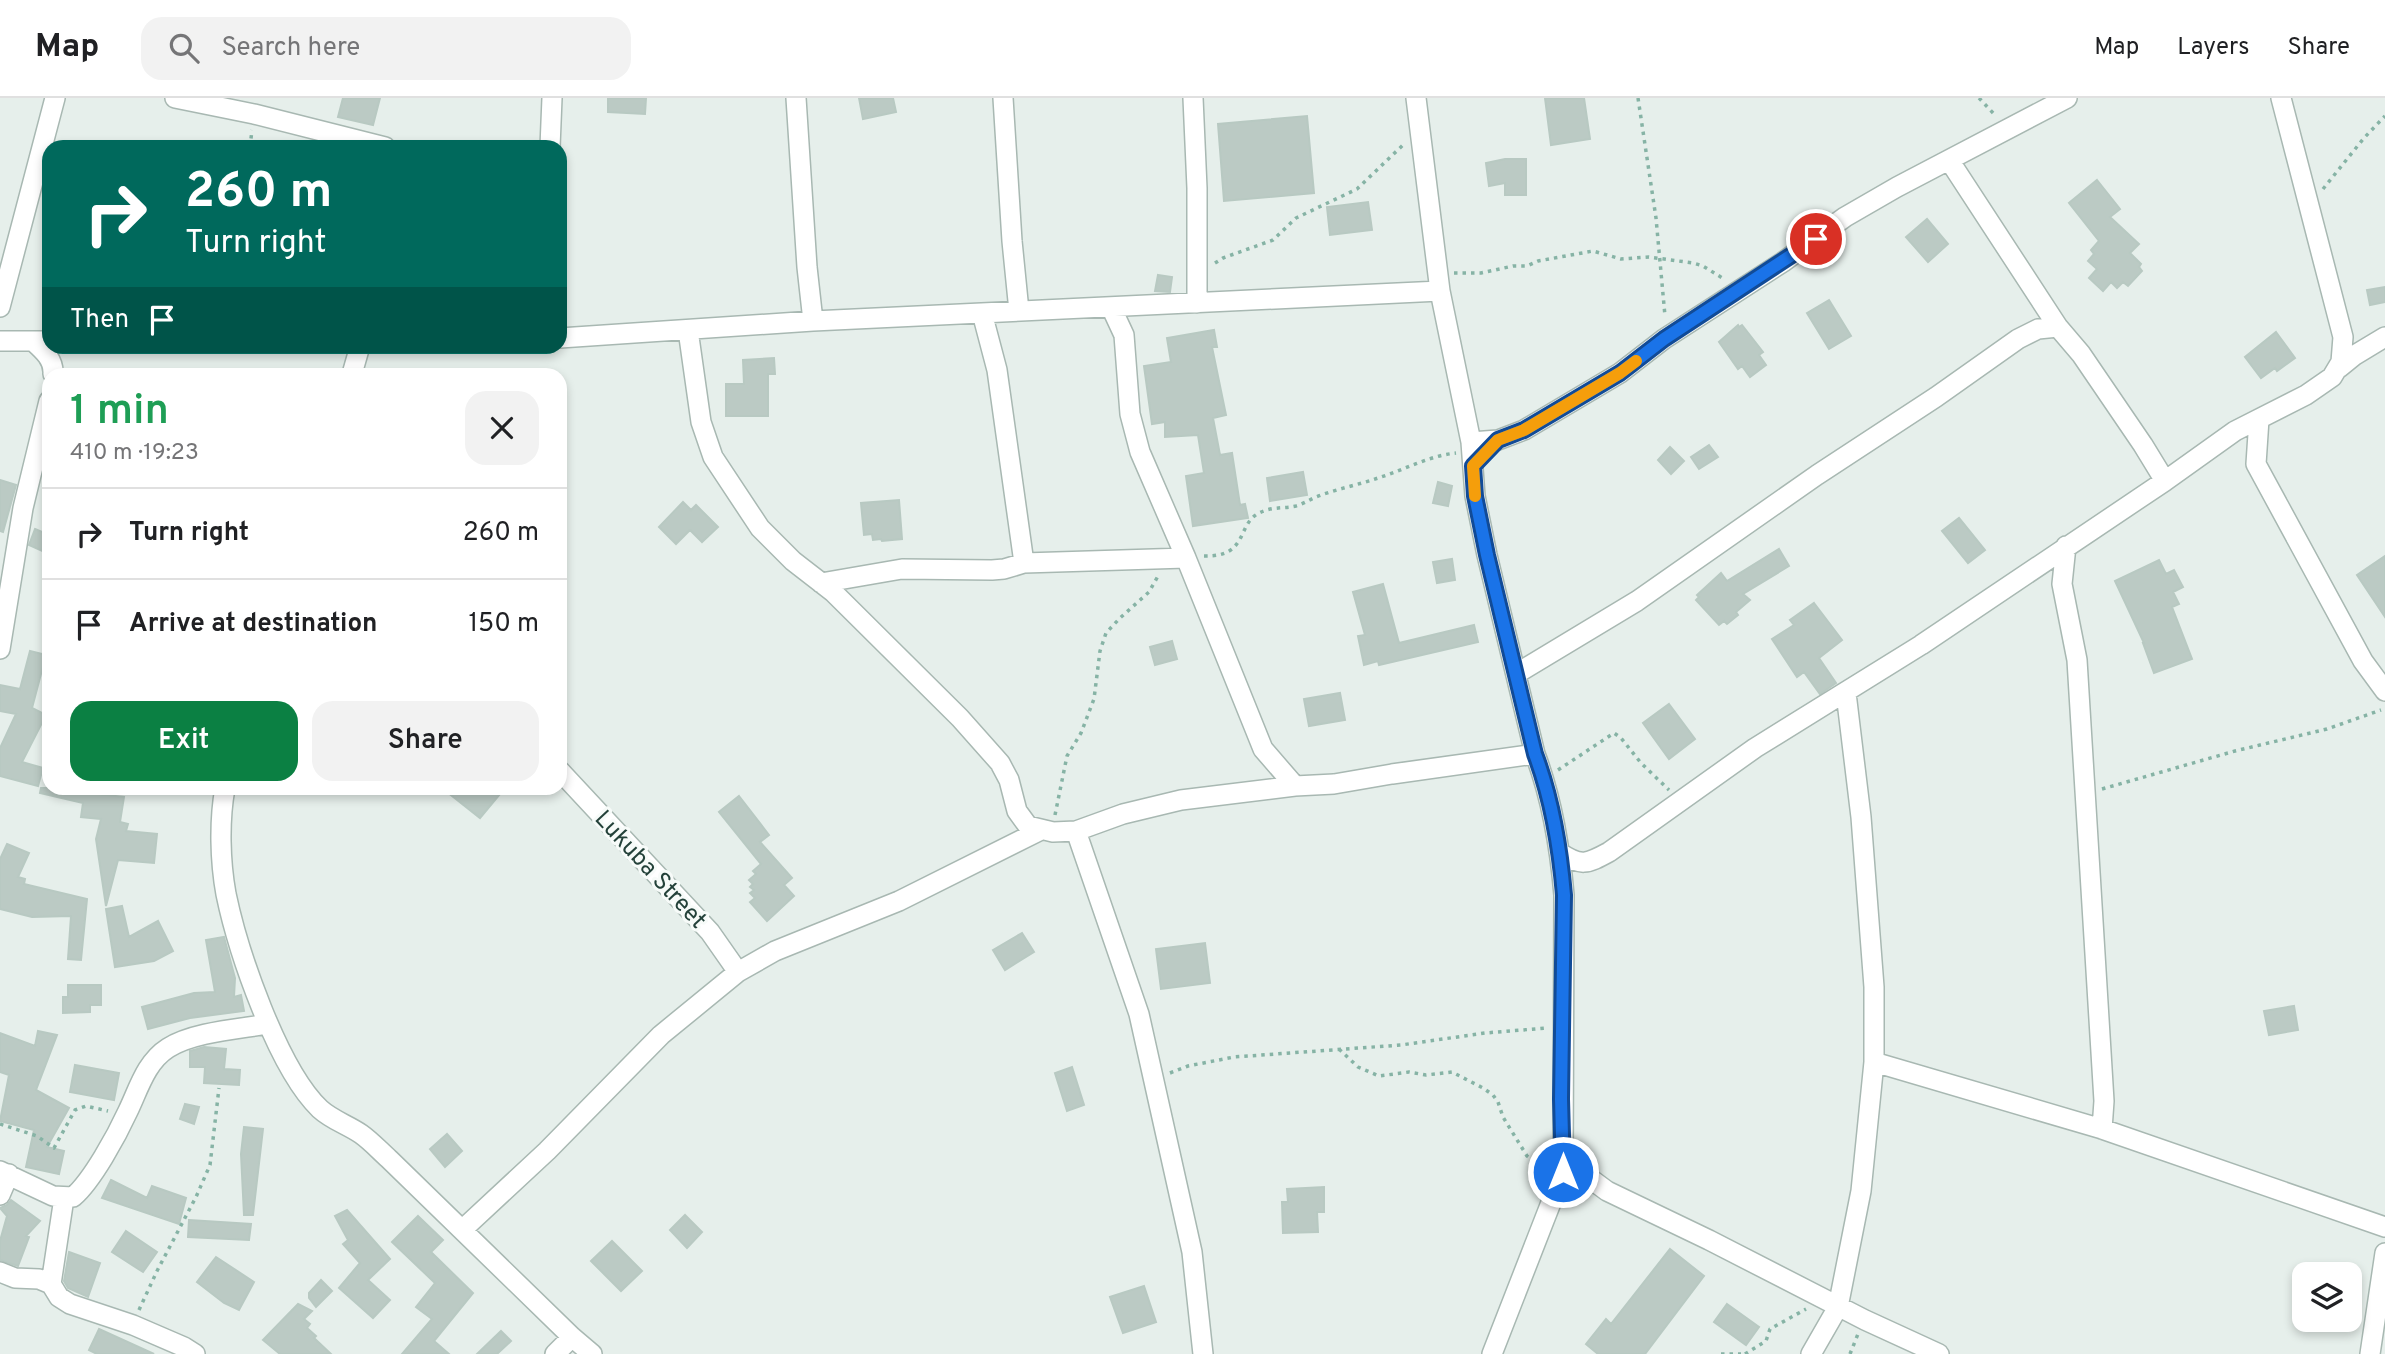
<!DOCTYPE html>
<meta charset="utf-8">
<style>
:root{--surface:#fff;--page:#f2f2f2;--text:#202124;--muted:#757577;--line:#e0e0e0;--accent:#0b8043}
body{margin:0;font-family:Overpass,sans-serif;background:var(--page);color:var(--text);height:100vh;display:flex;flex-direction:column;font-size:26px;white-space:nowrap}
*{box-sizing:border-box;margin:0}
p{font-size:23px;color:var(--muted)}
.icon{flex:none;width:38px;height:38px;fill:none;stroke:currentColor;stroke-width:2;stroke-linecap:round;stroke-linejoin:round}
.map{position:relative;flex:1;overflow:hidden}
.side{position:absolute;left:42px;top:270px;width:525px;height:427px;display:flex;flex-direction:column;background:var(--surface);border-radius:21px;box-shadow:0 4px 10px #0003}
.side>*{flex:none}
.guide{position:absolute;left:42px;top:42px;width:525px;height:214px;border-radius:21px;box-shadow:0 4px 10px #0003;background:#00695c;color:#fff;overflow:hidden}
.buttons{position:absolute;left:2292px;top:1164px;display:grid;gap:14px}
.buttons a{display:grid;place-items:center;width:70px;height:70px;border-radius:14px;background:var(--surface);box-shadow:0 4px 10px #0003;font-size:35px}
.pin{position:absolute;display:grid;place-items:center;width:60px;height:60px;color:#fff;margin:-30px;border:4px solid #fff;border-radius:50%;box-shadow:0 2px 7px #0007}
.me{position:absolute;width:77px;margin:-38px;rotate:0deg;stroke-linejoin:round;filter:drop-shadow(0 0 5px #0008)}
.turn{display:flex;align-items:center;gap:24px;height:147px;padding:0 28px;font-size:32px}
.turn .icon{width:91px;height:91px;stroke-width:2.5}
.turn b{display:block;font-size:49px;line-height:60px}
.then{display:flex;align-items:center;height:66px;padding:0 28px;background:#0003;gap:14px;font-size:26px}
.round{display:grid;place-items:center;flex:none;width:74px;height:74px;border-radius:21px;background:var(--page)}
.headline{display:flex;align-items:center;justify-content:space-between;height:119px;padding:0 28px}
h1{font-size:42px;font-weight:600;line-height:52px;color:#1e9e55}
.action{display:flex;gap:14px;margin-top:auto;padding:14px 28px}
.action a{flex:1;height:80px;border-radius:21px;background:var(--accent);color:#fff;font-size:28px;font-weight:600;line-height:80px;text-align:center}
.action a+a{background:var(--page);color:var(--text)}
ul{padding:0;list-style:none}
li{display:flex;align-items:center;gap:21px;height:91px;padding:0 28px;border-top:2px solid var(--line)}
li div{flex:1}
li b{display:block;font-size:26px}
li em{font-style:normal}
header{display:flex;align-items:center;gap:42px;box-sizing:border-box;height:98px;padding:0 35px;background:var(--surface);border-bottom:2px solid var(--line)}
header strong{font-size:33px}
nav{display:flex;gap:38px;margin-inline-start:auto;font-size:24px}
.search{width:490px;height:63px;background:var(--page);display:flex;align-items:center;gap:18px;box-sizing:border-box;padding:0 24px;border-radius:21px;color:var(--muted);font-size:26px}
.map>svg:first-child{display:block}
.building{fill:#bbcac4;stroke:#b8c9c2;stroke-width:2}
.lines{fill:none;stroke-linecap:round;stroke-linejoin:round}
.minor-casing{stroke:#a8b8b2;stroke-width:22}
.path{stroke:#86b3a5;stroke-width:3.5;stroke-dasharray:3.5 5;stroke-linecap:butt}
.minor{stroke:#fff;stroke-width:19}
.route-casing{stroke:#114b97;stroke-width:18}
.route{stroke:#1a73e8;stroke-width:12}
.slow{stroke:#f59e0b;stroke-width:12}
.labels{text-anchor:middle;stroke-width:6;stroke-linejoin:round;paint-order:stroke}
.street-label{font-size:24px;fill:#24423a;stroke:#f7fbf9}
</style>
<header>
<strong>Map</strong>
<div class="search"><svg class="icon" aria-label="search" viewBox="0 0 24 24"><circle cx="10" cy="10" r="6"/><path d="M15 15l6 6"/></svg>Search here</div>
<nav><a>Map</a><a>Layers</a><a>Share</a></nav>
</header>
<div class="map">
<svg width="2385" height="1256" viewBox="0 0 2385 1256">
<rect width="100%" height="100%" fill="#e6efeb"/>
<path class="building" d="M343 0H380L373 27 338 19Z
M608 0H646L645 16 608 14Z
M859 0H893L896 14 863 21Z
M1545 0H1584L1590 41 1551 47Z
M1307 18 1314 95 1224 103 1218 26Z
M1505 61H1526V97H1505V85L1489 88 1486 65Z
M2097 82 2120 111 2110 119 2139 146 2130 155 2141 166 2139 169 2142 173 2128 188 2123 184 2117 190 2111 184 2103 193 2089 180 2097 171 2088 163 2094 156 2091 152 2099 143 2069 105Z
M1368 104 1372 132 1330 137 1327 109Z
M1927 121 1948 146 1928 164 1906 139Z
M1158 177 1172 179 1170 194 1155 193Z
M2385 189V204L2370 207 2367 192Z
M1829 202 1851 238 1829 251 1807 215Z
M1738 227 1739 229 1742 227 1763 254 1759 257 1766 267 1750 279 1742 268 1738 271 1719 244Z
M1214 232 1217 249H1212L1226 317 1213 320 1220 357 1232 355 1240 407 1245 406 1248 420 1193 428 1186 378 1204 375 1198 337 1165 339V324L1152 326 1144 268 1171 264 1167 240Z
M2276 234 2295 260 2277 273 2275 270 2261 280 2245 259Z
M774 260 775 276H768V318H726V286H744L743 262Z
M1709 347 1718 359 1699 371 1691 359Z
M1670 349 1684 363 1671 376 1658 362Z
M1303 374 1307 397 1270 403 1267 380Z
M0 382 16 387 3 434 0 433Z
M1438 384 1452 388 1448 408 1433 405Z
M899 402 902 441 882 443 881 441 873 442 872 436 864 437 861 405Z
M683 404 691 412 696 407 718 429 702 444 690 432 676 446 659 429Z
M1959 420 1985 452 1968 465 1942 433Z
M35 431 49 437V456L29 447Z
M1779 451 1789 468 1743 496 1750 502 1736 514 1738 517 1727 526 1724 523 1719 527 1696 502 1699 499 1697 497 1721 475 1727 483Z
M2385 458V519L2357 477Z
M1452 461 1455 482 1437 485 1433 464Z
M2159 462 2166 476 2174 472 2183 489 2173 494 2179 506 2172 509 2192 561 2154 575 2143 545H2144L2115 483Z
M1383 486 1399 545 1474 527 1478 544 1379 567 1378 563 1364 567 1358 538 1365 537 1353 494Z
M1814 505 1842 542 1819 560 1836 585 1820 596 1804 574 1797 579 1772 541 1794 527 1790 522Z
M1172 543 1177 561 1155 567 1150 549Z
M30 553 46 557 32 610 46 617 22 664 43 670 38 688 0 678V650L16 616 0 613V587L20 591Z
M1340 595 1345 622 1309 628 1304 601Z
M1669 606 1695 641 1669 661 1643 625Z
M41 690H90L88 695 124 699 120 724 128 726 126 733 157 736 154 765 118 762 106 808 96 741 101 721 81 719 83 705 40 695Z
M442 690H505L480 720Z
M739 698 769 737 760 744 792 780 784 787 794 798 767 823 750 804 755 800 750 795 754 792 750 789 753 786 749 782 756 776 753 773 761 766 719 714Z
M7 746 29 755 18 779 25 781 24 786 87 801 81 862 68 861 71 818 32 819 0 811V761Z
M122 808 129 839 158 823 173 853 154 863 115 869 106 811Z
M1022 835 1034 854 1005 872 993 852Z
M224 839 235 880 234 899 241 897 244 913 190 920 148 931 142 909 194 895 215 894 206 842Z
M1205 845 1210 885 1161 891 1156 851Z
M68 887H101V907H90V914L63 915V899H68Z
M2294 908 2298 932 2269 937 2264 913Z
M38 933 57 937 36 992 69 1010 47 1049 64 1053 59 1076 26 1069 34 1032 0 1023 9 977 0 974V935L35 948Z
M204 949 226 951 224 971 240 972 239 987 204 985 205 969H190V953Z
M75 967 119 975 114 1002 70 994Z
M1072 969 1084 1007 1067 1013 1055 975Z
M185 1006 199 1009 194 1026 180 1021Z
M244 1029 263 1031 253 1117H244L241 1056Z
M447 1036 462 1053 445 1069 430 1051Z
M111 1082 147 1100 152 1088 186 1100 179 1126 102 1100Z
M1324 1089V1114H1317L1318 1134 1283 1135 1282 1104H1288L1287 1091Z
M11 1102 40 1123 26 1138 29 1139 18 1168 0 1162V1143L7 1118 0 1110 7 1107Z
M347 1112 390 1161 368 1182 390 1202 373 1220 339 1190 360 1165 343 1146 348 1142 335 1118Z
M685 1117 702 1134 687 1150 670 1132Z
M418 1118 443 1142 431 1154 473 1195 434 1243 449 1256H402L432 1221 416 1209 435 1185 392 1144Z
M189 1122 251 1126 249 1142 188 1139Z
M126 1133 157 1154 143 1174 112 1154Z
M612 1143 642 1173 621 1193 591 1163Z
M1670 1151 1704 1178 1645 1256H1598L1586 1246 1606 1221 1611 1226Z
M69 1154 100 1165 88 1199 68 1190 64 1183Z
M216 1159 254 1184 239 1212 224 1205 197 1184Z
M321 1182 332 1193 316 1209 309 1200V1195Z
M1144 1188 1156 1224 1123 1235 1110 1199Z
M298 1206 312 1213 304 1221 310 1226 307 1230 316 1238 314 1240 331 1256H280L263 1242Z
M1727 1206 1759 1229 1746 1247 1714 1224Z
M99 1231 154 1256H97L89 1252Z
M501 1233 511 1243 497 1256H477Z"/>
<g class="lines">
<defs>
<path id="minor" d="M175 0 254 16 385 49
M796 0 807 169 813 223
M1003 0 1012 143 1019 213
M1193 0 1197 90V205
M1416 0 1440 193 1471 344 1475 398 1487 457 1535 656C1552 701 1560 750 1564 797L1563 1074 1492 1256
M550 49 552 0
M1949 62 2058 229 2081 256 2143 347 2165 383
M0 209 55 0
M1111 209 1124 237 1130 316 1140 354 1186 460 1263 651 1295 688
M982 215 997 272 1024 465
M688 232 701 324 713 359 760 430 793 463 833 494 960 620 1000 665 1009 682 1017 713 1028 728 1053 734 1076 733 1139 916 1192 1154 1203 1256
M560 240 813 223 1440 193
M0 243H49
M34 244C44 253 54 262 53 276
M2339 270 2355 257 2385 239
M352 276 360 248
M2259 321 2256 366 2363 563 2385 593
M1471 344 1498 342 1524 332 1620 275 1664 241 1783 164 1845 119 1897 89 2067 0
M2066 448 2062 486 2077 562 2104 1003 2102 1031
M821 485 902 471 992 472 1004 471 1024 465 1186 460
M0 551 23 410 49 303
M1516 576 1637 503 1817 377 1936 299 2018 241 2038 231 2058 229
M560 673 710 834 738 874
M225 690C219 723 220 763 226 796 238 854 278 971 320 1011 332 1022 348 1027 361 1036 371 1043 380 1053 389 1061L572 1239 592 1256
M1076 733 1123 716 1181 702 1295 688 1334 686 1392 676 1535 656
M1559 754C1581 769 1587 766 1609 754L1755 650 1921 547 2165 383 2235 333 2306 297 2332 279 2341 264 2343 239 2281 0
M1874 964 2102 1031 2385 1129
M1563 1050 1584 1076 1607 1093 1709 1142 1865 1222 1939 1256
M0 1073 53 1098 73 1099C92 1083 117 1037 128 1013 139 990 146 964 168 950 193 934 239 931 268 926
M0 1097 9 1076
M462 1132 547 1053 661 937 738 874 775 853 899 803 1041 732
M0 1174 15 1180 39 1181 51 1186 59 1199 70 1206 133 1227 184 1249 195 1256
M51 1186 64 1100
M555 1256 572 1239
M1811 1256 1838 1209 1861 1093 1874 964V889L1861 719 1846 595
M2370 1256 2385 1155"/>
</defs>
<use href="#minor" class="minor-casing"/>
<path class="path" d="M1638 0 1656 120 1665 218
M1979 0 1995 17
M250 49 252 32
M2323 91 2364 40 2385 18
M1215 165 1223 160 1273 142 1296 120 1357 91 1404 46
M1454 175H1481L1513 168H1527L1538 163 1593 153 1621 161 1649 159 1693 165 1703 168 1724 181
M1204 458C1249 459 1236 427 1259 415 1273 408 1284 411 1296 408 1303 406 1309 402 1316 399 1336 391 1358 387 1378 380 1404 372 1428 358 1456 355
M1558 672 1614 635 1621 640 1641 665 1669 692
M2102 691 2235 653 2327 631 2381 612
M1055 717 1067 658 1081 635 1094 601 1100 553 1106 535 1120 520 1149 494 1158 478
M1339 951 1358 969 1379 978 1409 974 1426 977 1452 974 1483 990 1493 997 1498 1004 1503 1019 1527 1058 1539 1068 1547 1070
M1170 975 1188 968 1234 959 1401 947 1485 935 1547 930
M0 1026 37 1038 54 1050 75 1012 86 1008 108 1013
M139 1212 157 1173 196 1099 210 1067 219 990
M1721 1256H1741
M1745 1256 1766 1243 1770 1231 1806 1211
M1850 1256 1858 1236"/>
<use href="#minor" class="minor"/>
</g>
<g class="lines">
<defs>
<path id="route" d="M1563 1074 1561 1001 1564 797C1560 750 1552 701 1535 656L1487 457 1475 398 1473 368 1498 342 1524 332 1620 275 1664 241 1816 141"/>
</defs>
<use href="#route" class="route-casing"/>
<use href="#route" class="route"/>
<path class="slow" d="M1475 398 1473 368 1498 342 1524 332 1620 275 1636 263"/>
</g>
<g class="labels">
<g class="street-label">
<text transform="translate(651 771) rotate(47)" y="8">Lukuba Street</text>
</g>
</g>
</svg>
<div class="buttons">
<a><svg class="icon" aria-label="layers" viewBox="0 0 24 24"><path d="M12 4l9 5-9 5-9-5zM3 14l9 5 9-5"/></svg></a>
</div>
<div class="pin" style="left:1816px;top:141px;background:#d93025"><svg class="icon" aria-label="arrive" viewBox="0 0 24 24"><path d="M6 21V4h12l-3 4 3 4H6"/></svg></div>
<svg class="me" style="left:1563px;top:1074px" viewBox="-20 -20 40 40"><circle r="17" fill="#1a73e8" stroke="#fff" stroke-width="3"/><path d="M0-11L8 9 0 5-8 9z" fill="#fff"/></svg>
<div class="guide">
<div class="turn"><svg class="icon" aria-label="right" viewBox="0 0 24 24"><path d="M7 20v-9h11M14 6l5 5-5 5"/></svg><div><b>260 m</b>Turn right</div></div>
<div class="then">Then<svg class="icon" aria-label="arrive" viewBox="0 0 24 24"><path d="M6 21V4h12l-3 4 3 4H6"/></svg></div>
</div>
<section class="side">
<div class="headline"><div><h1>1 min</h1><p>410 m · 19:23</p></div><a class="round"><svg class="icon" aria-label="close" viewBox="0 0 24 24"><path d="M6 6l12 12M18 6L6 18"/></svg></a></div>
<ul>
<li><svg class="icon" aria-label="right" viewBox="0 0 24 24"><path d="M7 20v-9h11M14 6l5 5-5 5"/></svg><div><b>Turn right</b></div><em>260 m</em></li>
<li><svg class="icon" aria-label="arrive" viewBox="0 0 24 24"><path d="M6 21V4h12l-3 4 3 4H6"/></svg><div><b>Arrive at destination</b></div><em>150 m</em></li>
</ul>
<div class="action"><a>Exit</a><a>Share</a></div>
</section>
</div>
